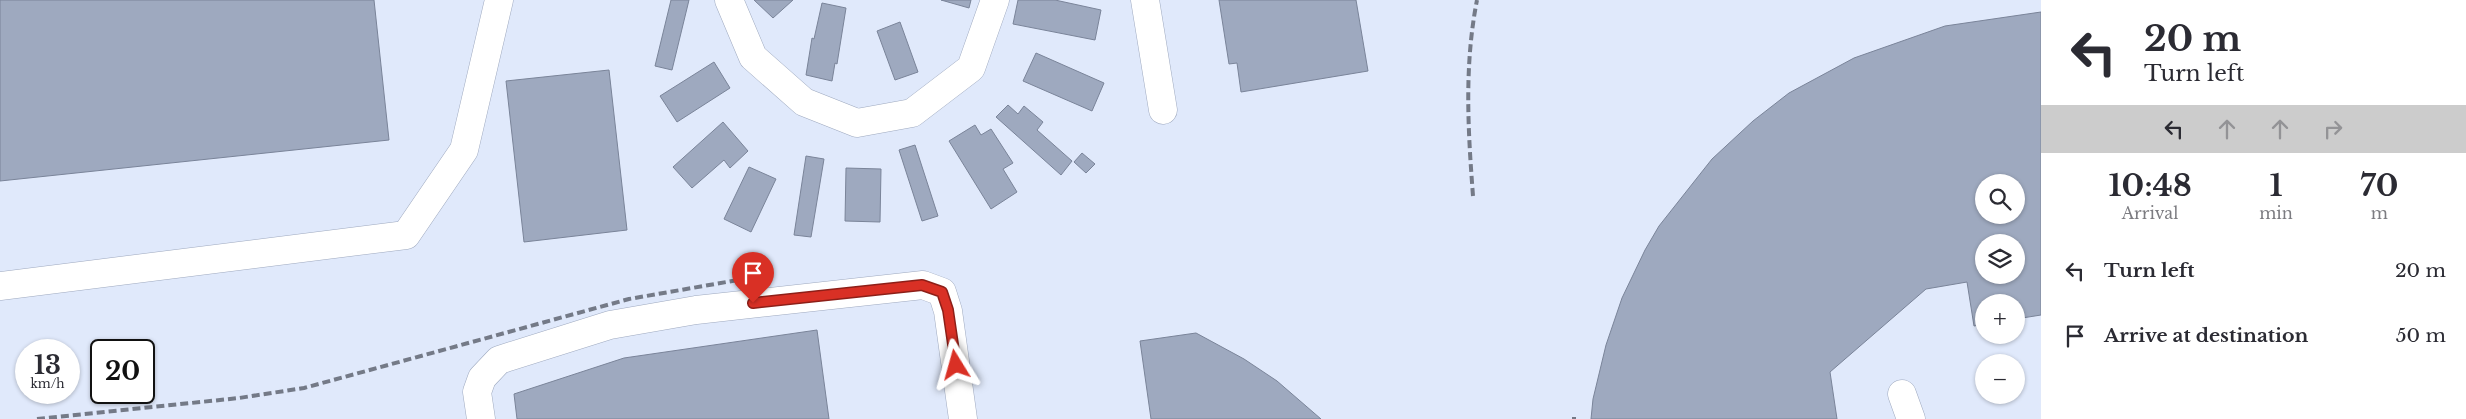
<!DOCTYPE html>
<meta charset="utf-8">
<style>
:root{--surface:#fff;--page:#f7f7f7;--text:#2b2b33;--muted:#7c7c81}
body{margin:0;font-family:"Libre Baskerville",serif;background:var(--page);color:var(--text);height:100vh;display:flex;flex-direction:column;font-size:19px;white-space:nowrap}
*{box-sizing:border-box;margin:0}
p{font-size:16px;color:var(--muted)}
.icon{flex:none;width:28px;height:28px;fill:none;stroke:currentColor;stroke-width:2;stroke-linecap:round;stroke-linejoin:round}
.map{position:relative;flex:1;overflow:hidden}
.panel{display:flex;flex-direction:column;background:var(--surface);width:425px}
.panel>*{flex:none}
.top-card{background:#fff;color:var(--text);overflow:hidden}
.controls{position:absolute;left:1975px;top:174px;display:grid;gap:10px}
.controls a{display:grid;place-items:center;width:50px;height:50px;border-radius:50%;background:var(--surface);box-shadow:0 1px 4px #0004;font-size:25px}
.speed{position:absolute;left:15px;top:339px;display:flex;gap:10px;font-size:25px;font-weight:700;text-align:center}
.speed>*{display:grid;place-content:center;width:65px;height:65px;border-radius:50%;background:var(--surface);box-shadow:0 1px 4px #0004;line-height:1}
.speed small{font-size:12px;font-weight:400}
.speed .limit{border:2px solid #111;border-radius:8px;background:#fff;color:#111}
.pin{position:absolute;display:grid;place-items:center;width:42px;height:42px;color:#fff;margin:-51px -21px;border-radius:50% 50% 50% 0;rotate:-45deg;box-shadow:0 0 5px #0007}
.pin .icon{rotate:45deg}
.me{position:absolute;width:55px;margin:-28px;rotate:352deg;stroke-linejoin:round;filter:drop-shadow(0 0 4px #0008)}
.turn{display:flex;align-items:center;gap:18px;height:105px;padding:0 20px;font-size:22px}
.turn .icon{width:65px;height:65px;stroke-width:2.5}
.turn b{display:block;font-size:35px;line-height:42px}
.lanes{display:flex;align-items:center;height:48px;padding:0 20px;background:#0003;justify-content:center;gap:25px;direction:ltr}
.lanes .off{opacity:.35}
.eta{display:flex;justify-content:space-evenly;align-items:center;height:85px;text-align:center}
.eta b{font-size:30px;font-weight:700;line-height:35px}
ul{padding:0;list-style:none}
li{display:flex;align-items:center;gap:15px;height:65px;padding:0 20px}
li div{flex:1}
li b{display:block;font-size:19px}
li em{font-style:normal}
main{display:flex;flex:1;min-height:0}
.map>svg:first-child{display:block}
.building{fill:#9ea9bf;stroke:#7a8499;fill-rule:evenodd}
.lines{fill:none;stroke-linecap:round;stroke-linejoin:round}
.minor-casing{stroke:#9ea9bf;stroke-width:29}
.minor{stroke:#fff;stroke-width:28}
.rail{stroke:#747a87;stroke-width:4;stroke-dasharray:8 4;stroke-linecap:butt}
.route-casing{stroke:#8d1f18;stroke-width:12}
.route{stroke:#d93025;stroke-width:9}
</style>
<main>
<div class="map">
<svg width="2041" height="419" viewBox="0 0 2041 419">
<rect width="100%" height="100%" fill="#e0e9fb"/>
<path class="building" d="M0 0H374L389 140 0 181Z
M671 0H689L672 70 655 66Z
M754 0H793L773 18Z
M941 0H971L969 8Z
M1018 0H1055L1101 10 1095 40 1013 24Z
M1219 0H1356L1368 71 1241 92 1237 63 1229 64Z
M822 3 846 8 837 64 835 63 832 81 806 75 812 38 814 39Z
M2041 12V315L2016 319V302H1984V324L1974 326 1967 282 1926 289 1830 372 1837 419H1591L1593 399 1606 345 1622 298 1645 250 1659 226 1712 159 1753 121 1789 93 1854 58 1945 26ZM1984 182H2016V215H1984ZM1984 242H2016V275H1984Z
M900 22 918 72 895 80 877 31Z
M1036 53 1104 83 1092 111 1023 81Z
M714 62 730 88 677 122 660 96Z
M609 70 627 230 524 242 506 81Z
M1008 105 1018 114 1024 106 1043 122 1037 130 1072 161 1061 175 996 117Z
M723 122 748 151 730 168 724 160 692 188 673 167Z
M975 125 981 135 991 129 1013 163 1003 169 1017 192 991 209 949 141Z
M915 145 938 216 922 221 899 150Z
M1082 153 1095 164 1086 173 1074 162Z
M806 156 824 159 811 237 794 235Z
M749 167 776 179 751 232 724 219Z
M846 168 881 169 880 222 845 221Z
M817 330 829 419H517L514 394 624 358Z
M1196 333 1244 359 1277 381 1321 419H1151L1140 341Z"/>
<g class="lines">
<defs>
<path id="minor" d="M729 0 753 57 804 102 857 123 912 113 971 68 995 0
M1145 0 1163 110
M0 286 406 235 464 150 499 0
M1902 394 1911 419
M481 419 477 392 482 378 499 360 610 325 696 310 923 285 942 292 948 311 963 419"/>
</defs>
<use href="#minor" class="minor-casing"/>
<use href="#minor" class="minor"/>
<path class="rail" d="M1473 196C1468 130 1464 66 1477 0
M37 419 239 398 304 388 629 299 761 276
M1574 419V417"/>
</g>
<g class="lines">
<defs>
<path id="route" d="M753 303 922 285 942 292 948 310 956 365"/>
</defs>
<use href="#route" class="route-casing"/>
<use href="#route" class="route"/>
</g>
</svg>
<div class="controls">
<a><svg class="icon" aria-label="search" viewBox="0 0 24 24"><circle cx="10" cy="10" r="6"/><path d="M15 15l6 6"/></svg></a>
<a><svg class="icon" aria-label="layers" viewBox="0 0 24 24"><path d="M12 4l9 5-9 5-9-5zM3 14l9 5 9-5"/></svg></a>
<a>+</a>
<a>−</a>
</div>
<div class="speed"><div>13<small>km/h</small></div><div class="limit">20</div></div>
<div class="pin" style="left:753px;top:303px;background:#d93025"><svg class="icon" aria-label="arrive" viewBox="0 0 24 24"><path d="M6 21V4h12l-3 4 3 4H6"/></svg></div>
<svg class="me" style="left:956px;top:365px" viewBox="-20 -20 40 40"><path d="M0-17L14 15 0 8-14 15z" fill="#d93025" stroke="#fff" stroke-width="4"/></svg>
</div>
<section class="panel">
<div class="top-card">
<div class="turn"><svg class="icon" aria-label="left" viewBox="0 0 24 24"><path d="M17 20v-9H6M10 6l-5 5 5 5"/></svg><div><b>20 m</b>Turn left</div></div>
<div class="lanes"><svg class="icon" aria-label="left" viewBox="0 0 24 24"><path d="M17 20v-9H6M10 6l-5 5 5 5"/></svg><svg class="icon off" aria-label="ahead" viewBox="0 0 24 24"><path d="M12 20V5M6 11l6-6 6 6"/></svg><svg class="icon off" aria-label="ahead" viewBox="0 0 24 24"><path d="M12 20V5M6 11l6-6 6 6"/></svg><svg class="icon off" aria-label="right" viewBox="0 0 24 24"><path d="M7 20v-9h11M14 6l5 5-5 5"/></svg></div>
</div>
<div class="eta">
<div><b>10:48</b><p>Arrival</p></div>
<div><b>1</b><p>min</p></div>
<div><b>70</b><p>m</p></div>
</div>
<ul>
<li><svg class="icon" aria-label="left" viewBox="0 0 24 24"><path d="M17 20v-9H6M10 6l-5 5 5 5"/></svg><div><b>Turn left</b></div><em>20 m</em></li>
<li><svg class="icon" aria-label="arrive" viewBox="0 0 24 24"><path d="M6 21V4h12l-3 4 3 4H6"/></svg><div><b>Arrive at destination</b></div><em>50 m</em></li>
</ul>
</section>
</main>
